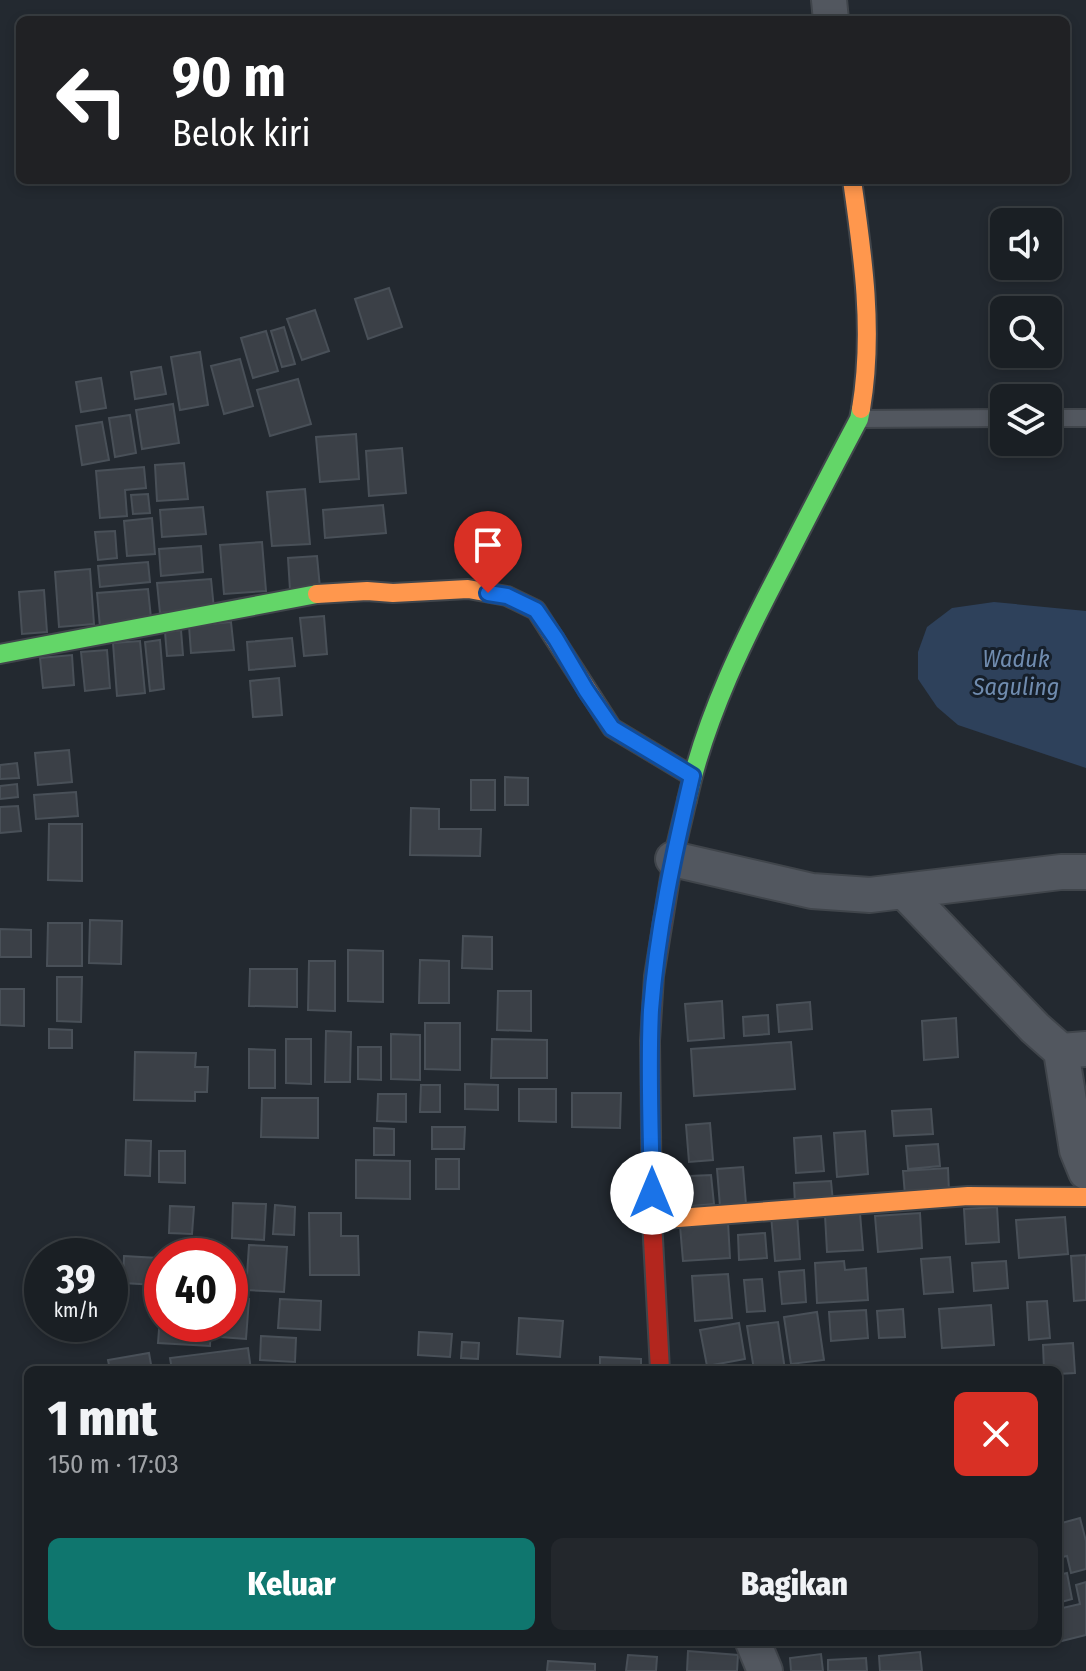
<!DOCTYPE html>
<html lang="id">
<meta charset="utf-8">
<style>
:root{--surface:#1a1f24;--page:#23272c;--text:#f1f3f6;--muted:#9fa2a6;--line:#383d41;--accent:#0f766e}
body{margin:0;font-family:"Fira Sans Condensed",sans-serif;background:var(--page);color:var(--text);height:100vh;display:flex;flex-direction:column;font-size:30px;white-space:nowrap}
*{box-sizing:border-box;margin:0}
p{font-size:26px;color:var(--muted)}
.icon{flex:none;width:44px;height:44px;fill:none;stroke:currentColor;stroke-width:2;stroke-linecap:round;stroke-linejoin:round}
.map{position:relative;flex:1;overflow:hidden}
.side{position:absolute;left:24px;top:1366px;width:1038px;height:280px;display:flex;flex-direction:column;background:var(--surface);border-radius:12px;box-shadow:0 4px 12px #0003,0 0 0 2px var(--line)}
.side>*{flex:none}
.banner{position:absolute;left:16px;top:16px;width:1054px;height:168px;border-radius:12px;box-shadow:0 4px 12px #0003,0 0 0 2px var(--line);background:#202124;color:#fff;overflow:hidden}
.fabs{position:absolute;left:990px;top:208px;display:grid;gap:16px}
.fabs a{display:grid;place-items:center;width:72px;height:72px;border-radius:12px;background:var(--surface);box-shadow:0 4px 12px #0003,0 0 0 2px var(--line);font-size:40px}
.speed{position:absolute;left:24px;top:1238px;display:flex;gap:16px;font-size:40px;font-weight:700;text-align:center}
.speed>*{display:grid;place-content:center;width:104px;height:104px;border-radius:50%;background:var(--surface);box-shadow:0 4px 12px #0003,0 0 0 2px var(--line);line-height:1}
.speed small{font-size:20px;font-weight:400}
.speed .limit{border:12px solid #d22;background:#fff;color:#111}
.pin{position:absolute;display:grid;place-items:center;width:68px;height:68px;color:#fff;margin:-82px -34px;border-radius:50% 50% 50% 0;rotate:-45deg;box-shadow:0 0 8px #0007}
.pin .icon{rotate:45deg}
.me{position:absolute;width:88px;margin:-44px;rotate:0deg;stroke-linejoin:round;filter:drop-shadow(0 0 6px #0008)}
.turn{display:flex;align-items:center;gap:28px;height:168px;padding:0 24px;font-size:36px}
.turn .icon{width:104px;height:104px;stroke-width:2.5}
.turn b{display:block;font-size:56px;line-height:68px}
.round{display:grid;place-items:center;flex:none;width:84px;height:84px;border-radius:12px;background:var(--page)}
.overview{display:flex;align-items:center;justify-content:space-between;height:136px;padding:0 24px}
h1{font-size:48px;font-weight:800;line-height:60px}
.button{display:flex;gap:16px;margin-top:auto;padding:16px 24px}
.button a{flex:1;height:92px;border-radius:12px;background:var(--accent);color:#fff;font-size:32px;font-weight:800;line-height:92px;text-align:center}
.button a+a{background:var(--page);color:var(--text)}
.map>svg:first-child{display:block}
.water{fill:#2e415b}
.building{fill:#3b4047;stroke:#495058;stroke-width:2}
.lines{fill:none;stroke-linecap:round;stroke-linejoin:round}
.lane-casing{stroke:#40454b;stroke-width:20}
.street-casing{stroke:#40454b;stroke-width:38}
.fast-casing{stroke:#40454b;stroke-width:22}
.slow-casing{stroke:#40454b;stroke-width:22}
.jam-casing{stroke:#40454b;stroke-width:22}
.lane{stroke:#52575f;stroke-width:16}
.street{stroke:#52575f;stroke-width:34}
.fast{stroke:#63d668;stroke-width:18}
.slow{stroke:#ff974d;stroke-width:18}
.jam{stroke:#b3261e;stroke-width:18}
.route-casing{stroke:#114b97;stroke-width:20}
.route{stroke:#1a73e8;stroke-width:14}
.labels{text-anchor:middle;stroke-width:6;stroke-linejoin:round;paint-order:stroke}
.water-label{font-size:24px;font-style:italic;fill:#708caf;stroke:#161f2a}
</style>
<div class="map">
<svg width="1086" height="1671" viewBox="0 0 1086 1671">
<rect width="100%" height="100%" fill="#232930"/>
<path class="water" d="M994 602 1086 611V768L958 725 937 707 918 679V652L927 627 952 608Z"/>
<path class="building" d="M389 288 402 327 368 339 355 299Z
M315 310 329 351 302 360 287 319Z
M284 327 295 364 282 367 271 331Z
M266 331 278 371 253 378 241 338Z
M200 352 208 405 180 410 171 357Z
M240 359 253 406 224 414 211 366Z
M161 367 166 394 135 399 131 372Z
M101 378 106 408 81 412 76 382Z
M298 379 311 424 270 436 257 390Z
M173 404 179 443 142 449 136 410Z
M130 415 136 453 115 457 109 418Z
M102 422 109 460 82 465 76 426Z
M356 434 359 479 320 482 316 437Z
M402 448 406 493 369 496 366 451Z
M184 463 188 499 157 501 155 465Z
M144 467 146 488 125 490 127 516 100 518 96 471Z
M305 489 310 544 272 546 267 492Z
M148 494 150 513 133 514 131 495Z
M383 505 386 533 325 538 323 510Z
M203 507 206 534 162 537 160 510Z
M152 518 155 554 127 556 124 521Z
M115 531 117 558 98 560 95 532Z
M262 542 266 591 224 594 220 545Z
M201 546 203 572 161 576 159 549Z
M317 556 320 588 290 590 288 558Z
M148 562 150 582 100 587 98 566Z
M90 569 94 624 59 627 55 572Z
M211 579 214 609 160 613 157 583Z
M148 589 151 618 100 627 97 593Z
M44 590 47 632 22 634 19 592Z
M324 616 327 654 304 656 300 618Z
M231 622 234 650 191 653 189 626Z
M181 630 183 655 167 656 165 632Z
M292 638 295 666 249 670 247 642Z
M160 640 164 689 150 691 145 642Z
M140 641 145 693 117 696 113 643Z
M107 650 110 688 85 691 81 652Z
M72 655 74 685 43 688 40 658Z
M279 678 282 715 253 717 250 681Z
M69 750 72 782 38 785 35 753Z
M17 763 19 778 0 779V765Z
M505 777 528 778V805H505Z
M471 780H495V810H471Z
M17 784 18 797 0 799V786Z
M76 792 78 816 36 819 34 795Z
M18 806 21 831 0 833V807Z
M411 808 439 809V829H481L480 856 410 855Z
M49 824H82V881L48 880Z
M90 920 122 921 121 964 89 963Z
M48 923H82V966H47Z
M0 929 31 930V957H0Z
M463 936 492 937V969L462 968Z
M348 950 383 951V1002L348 1001Z
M420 960 449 961V1003H419Z
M309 961H335V1011L308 1010Z
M250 969H297V1007L249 1006Z
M57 977H82L81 1022 57 1021Z
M0 989H24V1026L0 1025Z
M498 991H531V1031L497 1030Z
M722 1001 724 1038 688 1041 685 1004Z
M810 1002 812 1029 779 1032 777 1005Z
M768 1015 769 1034 744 1036 743 1017Z
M956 1018 958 1057 924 1060 922 1021Z
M425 1023H460V1070L425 1069Z
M49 1029 72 1030V1048H49Z
M326 1031 351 1032 350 1082H325Z
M391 1034 420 1035V1080L391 1079Z
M286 1039H311V1084L286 1083Z
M492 1039 547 1040V1078H491Z
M791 1042 795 1089 694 1096 691 1049Z
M358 1047H381V1080L358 1079Z
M249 1049 275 1050V1088H249Z
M135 1052 196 1053 195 1067H208L207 1092H195V1101L134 1100Z
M465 1084 498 1085V1110L465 1109Z
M421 1085H440V1112H420Z
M519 1089H556V1122L519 1121Z
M572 1093H621L620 1128 572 1127Z
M378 1094H406V1122L377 1121Z
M262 1098H318V1138L261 1137Z
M931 1109 933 1134 894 1136 892 1111Z
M710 1123 713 1160 689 1162 686 1125Z
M432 1127H465L464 1149H432Z
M374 1128 394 1129V1155H374Z
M865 1131 868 1174 837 1177 834 1133Z
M821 1136 824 1171 796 1173 794 1138Z
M126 1140 151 1141 150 1176 125 1175Z
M938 1144 940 1166 908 1169 906 1146Z
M159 1151H185V1183L159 1182Z
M436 1159H459V1189H436Z
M356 1160 410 1161V1199L356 1198Z
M743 1167 746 1204 720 1206 717 1169Z
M948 1168 949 1192 905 1195 903 1171Z
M711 1175 714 1204 692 1206 690 1176Z
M831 1181 833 1202 795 1205 794 1183Z
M233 1203 266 1204 264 1240 232 1238Z
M275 1205 295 1207 294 1235 273 1234Z
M170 1206 194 1207 192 1234 169 1233Z
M997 1207 999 1242 966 1244 964 1209Z
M309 1213H341V1236H358L359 1275H310Z
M797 1213 800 1259 775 1261 771 1215Z
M860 1213 863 1250 827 1252 825 1215Z
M920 1213 922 1248 878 1252 875 1216Z
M1065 1217 1068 1254 1019 1258 1016 1220Z
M728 1222 730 1258 683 1261 680 1226Z
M765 1233 767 1258 739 1260 738 1235Z
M249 1245 287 1247 284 1292 246 1290Z
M182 1246H224V1256H182Z
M1086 1255V1300L1074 1301 1071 1256Z
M124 1256 158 1258 156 1285 123 1283Z
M950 1257 953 1292 924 1294 921 1259Z
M844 1261 845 1270 866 1268 868 1300 817 1303 815 1263Z
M1006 1261 1008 1288 974 1291 972 1263Z
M804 1270 806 1302 782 1304 779 1272Z
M728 1274 732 1318 695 1321 692 1276Z
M762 1279 765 1311 747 1312 744 1280Z
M230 1298 249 1299 246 1339 220 1337 221 1324H230Z
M280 1299 321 1301 320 1330 278 1328Z
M1047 1301 1050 1338 1029 1340 1027 1302Z
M161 1304H162V1324H211L210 1346 158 1343Z
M991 1305 994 1345 942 1348 939 1309Z
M903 1309 905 1337 879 1338 877 1311Z
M866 1310 868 1338 831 1341 829 1312Z
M817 1312 824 1360 791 1364 784 1317Z
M519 1318 563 1321 560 1357 517 1354Z
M778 1322 785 1370H754L747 1326Z
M739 1323 745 1359 707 1366 700 1330Z
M419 1332 452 1334 450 1357 418 1355Z
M261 1336 296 1338 295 1362 260 1360Z
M462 1342 479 1343 478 1359 461 1358Z
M1073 1343 1075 1373 1058 1374V1370H1044L1043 1345Z
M248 1348 251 1370H172L170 1358Z
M149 1353 152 1370H110L108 1360Z
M600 1357 641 1359V1370H600Z
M1080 1518 1086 1541V1569L1071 1573 1067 1556 1058 1558V1524Z
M1067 1573 1072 1599 1058 1603V1575Z
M1086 1582V1635L1058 1642V1609L1080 1604 1076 1585Z
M788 1642H824V1643L789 1647Z
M858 1642H899L858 1646Z
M688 1651 738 1655 737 1671H687Z
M920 1652 922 1671H880L879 1656Z
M821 1654 823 1671H791L790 1658Z
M628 1655 657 1657 656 1671H626Z
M866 1658 867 1671H828V1660Z
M548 1661 595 1664V1671H547Z"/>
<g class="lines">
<defs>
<path id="lane" d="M1048 418H1086
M861 419 1004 418"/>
<path id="street" d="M829 0 831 20
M673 859 812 891 870 895 1061 872H1086
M904 891 1035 1028 1061 1051 1086 1049
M1061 1051 1077 1150 1086 1172
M753 1642 765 1671"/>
<path id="fast" d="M0 654 317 594
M687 800C706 715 745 637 785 561 809 514 834 466 859 419L861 409"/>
<path id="slow" d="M852 180C863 256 874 332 861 409
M317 594 367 591 393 593 468 589 507 596 536 610 612 728 692 776
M652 1220 968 1196 1086 1197"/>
<path id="jam" d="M660 1370 652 1220 650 1041 654 976 673 859 687 800"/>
</defs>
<use href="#lane" class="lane-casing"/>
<use href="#street" class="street-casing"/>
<use href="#fast" class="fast-casing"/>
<use href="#slow" class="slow-casing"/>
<use href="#jam" class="jam-casing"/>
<use href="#lane" class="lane"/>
<use href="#street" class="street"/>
<use href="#fast" class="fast"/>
<use href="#slow" class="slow"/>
<use href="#jam" class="jam"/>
</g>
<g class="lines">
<defs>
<path id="route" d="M488 593 507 596 536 610 556 639 586 690 612 728 692 776C674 853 657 931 651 1010 648 1070 651 1133 652 1193"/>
</defs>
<use href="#route" class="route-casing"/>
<use href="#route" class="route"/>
</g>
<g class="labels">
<g class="water-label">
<text x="1016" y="667">Waduk<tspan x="1016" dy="28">Saguling</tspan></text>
</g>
</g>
</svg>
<div class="fabs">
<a><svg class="icon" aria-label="sound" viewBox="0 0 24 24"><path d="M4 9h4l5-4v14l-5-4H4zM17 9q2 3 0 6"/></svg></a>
<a><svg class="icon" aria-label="search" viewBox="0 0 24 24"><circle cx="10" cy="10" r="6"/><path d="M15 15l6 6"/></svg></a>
<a><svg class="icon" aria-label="layers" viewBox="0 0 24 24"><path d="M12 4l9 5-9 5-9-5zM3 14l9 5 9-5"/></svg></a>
</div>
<div class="speed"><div>39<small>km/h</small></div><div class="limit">40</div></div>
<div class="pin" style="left:488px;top:593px;background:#d93025"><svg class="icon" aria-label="arrive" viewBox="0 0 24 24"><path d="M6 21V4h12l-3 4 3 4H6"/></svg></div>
<svg class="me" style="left:652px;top:1193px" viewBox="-20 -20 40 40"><circle r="19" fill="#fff"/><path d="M0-13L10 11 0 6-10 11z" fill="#1a73e8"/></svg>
<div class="banner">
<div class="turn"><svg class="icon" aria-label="left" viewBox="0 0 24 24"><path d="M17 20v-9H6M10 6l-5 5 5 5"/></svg><div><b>90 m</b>Belok kiri</div></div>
</div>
<section class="side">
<div class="overview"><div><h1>1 mnt</h1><p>150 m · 17:03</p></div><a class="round" style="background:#d93025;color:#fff"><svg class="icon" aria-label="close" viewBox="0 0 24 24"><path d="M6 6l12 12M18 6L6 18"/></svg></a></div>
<div class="button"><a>Keluar</a><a>Bagikan</a></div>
</section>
</div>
